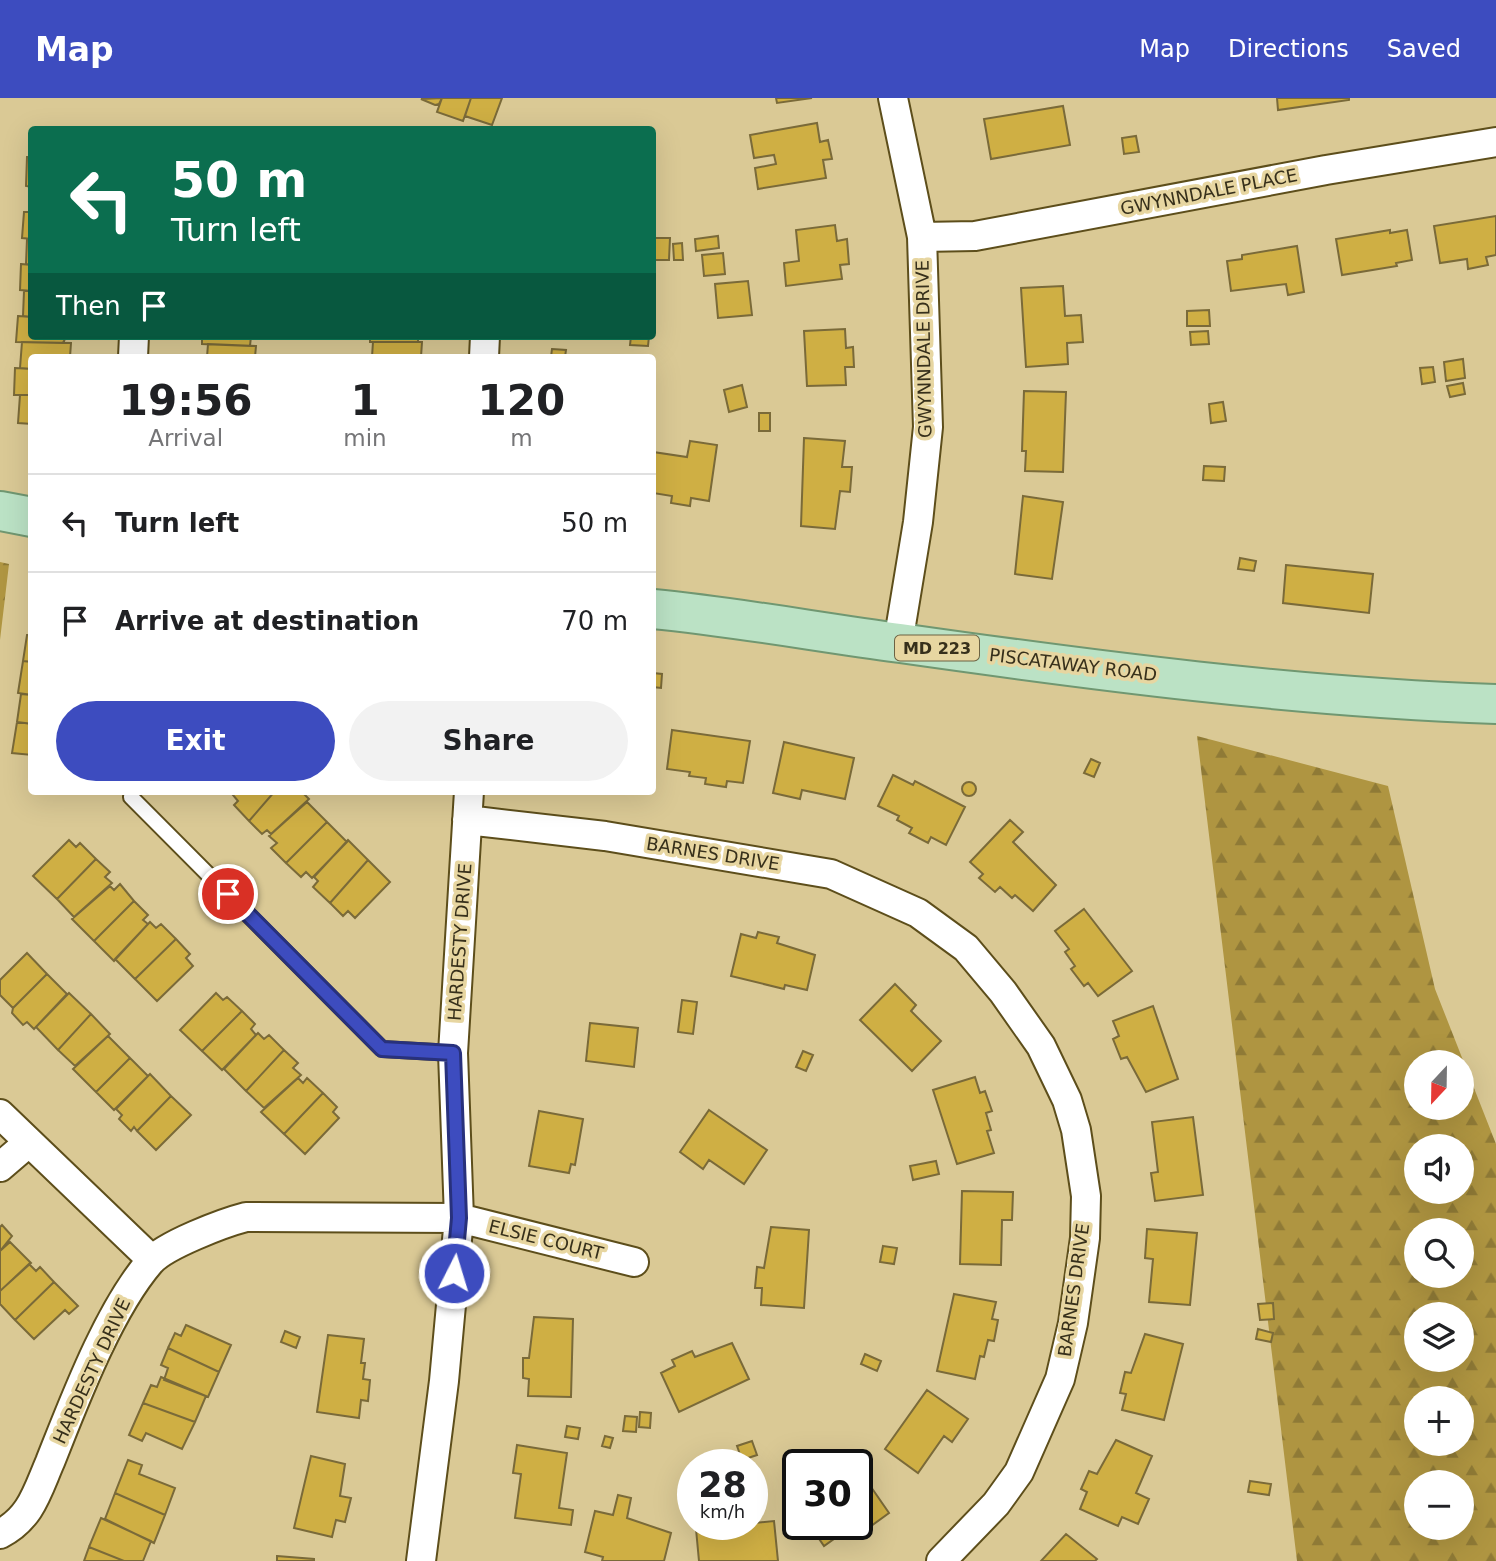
<!DOCTYPE html>
<meta charset="utf-8">
<style>
:root{--surface:#fff;--page:#f2f2f2;--text:#202124;--muted:#757577;--line:#e0e0e0;--accent:#3d4cbf}
body{margin:0;font-family:"DejaVu Sans",sans-serif;background:var(--page);color:var(--text);height:100vh;display:flex;flex-direction:column;font-size:26px;white-space:nowrap}
*{box-sizing:border-box;margin:0}
p{font-size:23px;color:var(--muted)}
.icon{flex:none;width:38px;height:38px;fill:none;stroke:currentColor;stroke-width:2;stroke-linecap:round;stroke-linejoin:round}
.map{position:relative;flex:1;overflow:hidden}
.details{position:absolute;left:28px;top:256px;width:628px;height:441px;display:flex;flex-direction:column;background:var(--surface);border-radius:7px;box-shadow:0 7px 28px #0002}
.details>*{flex:none}
.hud{position:absolute;left:28px;top:28px;width:628px;height:214px;border-radius:7px;box-shadow:0 7px 28px #0002;background:#0b6e4f;color:#fff;overflow:hidden}
.needle{width:46px;rotate:202deg}
.tools{position:absolute;left:1404px;top:952px;display:grid;gap:14px}
.tools a{display:grid;place-items:center;width:70px;height:70px;border-radius:50%;background:var(--surface);box-shadow:0 7px 28px #0002;font-size:35px}
.speed{position:absolute;left:677px;top:1351px;display:flex;gap:14px;font-size:35px;font-weight:700;text-align:center}
.speed>*{display:grid;place-content:center;width:91px;height:91px;border-radius:50%;background:var(--surface);box-shadow:0 7px 28px #0002;line-height:1}
.speed small{font-size:18px;font-weight:400}
.speed .limit{border:4px solid #111;border-radius:10px;background:#fff;color:#111}
.pin{position:absolute;display:grid;place-items:center;width:60px;height:60px;color:#fff;margin:-30px;border:4px solid #fff;border-radius:50%;box-shadow:0 2px 7px #0007}
.me{position:absolute;width:77px;margin:-38px;rotate:5deg;stroke-linejoin:round;filter:drop-shadow(0 0 5px #0008)}
.turn{display:flex;align-items:center;gap:24px;height:147px;padding:0 28px;font-size:32px}
.turn .icon{width:91px;height:91px;stroke-width:2.5}
.turn b{display:block;font-size:49px;line-height:60px}
.then{display:flex;align-items:center;height:66px;padding:0 28px;background:#0003;gap:14px;font-size:26px}
.eta{display:flex;justify-content:space-evenly;align-items:center;height:119px;text-align:center}
.eta b{font-size:42px;font-weight:800;line-height:49px}
.button{display:flex;gap:14px;margin-top:auto;padding:14px 28px}
.button a{flex:1;height:80px;border-radius:42px;background:var(--accent);color:#fff;font-size:28px;font-weight:800;line-height:80px;text-align:center}
.button a+a{background:var(--page);color:var(--text)}
ul{padding:0;list-style:none}
li{display:flex;align-items:center;gap:21px;height:98px;padding:0 28px;border-top:2px solid var(--line)}
li div{flex:1}
li b{display:block;font-size:26px}
li em{font-style:normal}
header{display:flex;align-items:center;gap:42px;box-sizing:border-box;height:98px;padding:0 35px;background:var(--accent);color:#fff}
header strong{font-size:33px}
nav{display:flex;gap:38px;margin-inline-start:auto;font-size:24px}
.map>svg:first-child{display:block}
.forest{fill:url(#forest-firs);fill-rule:evenodd}
.building{fill:#cfaf44;stroke:#7a6a39;stroke-width:2}
.lines{fill:none;stroke-linecap:round;stroke-linejoin:round}
.lane-casing{stroke:#5d4e1b;stroke-width:18}
.street-casing{stroke:#5d4e1b;stroke-width:32}
.primary-casing{stroke:#709771;stroke-width:42}
.lane{stroke:#fff;stroke-width:14}
.street{stroke:#fff;stroke-width:28}
.primary{stroke:#bbe2c5;stroke-width:38}
.route-casing{stroke:#28317c;stroke-width:18}
.route{stroke:#3d4cbf;stroke-width:12}
.labels{text-anchor:middle;stroke-width:7;stroke-linejoin:round;paint-order:stroke}
.shield{fill:#e7d6a1;stroke:#6c6243;stroke-width:2}
.shield-label{font-size:16px;font-weight:bold;fill:#37301b}
.street-label{font-size:18px;fill:#37301b;stroke:#e7d6a1}
</style>
<header>
<strong>Map</strong>
<nav><a>Map</a><a>Directions</a><a>Saved</a></nav>
</header>
<div class="map">
<svg width="1496" height="1463" viewBox="0 0 1496 1463">
<defs>
<pattern id="forest-firs" width="22" height="20" patternUnits="userSpaceOnUse" patternTransform="scale(1.75)"><rect width="22" height="20" fill="#af9541"/><path d="M5 1l3.5 6h-7zM16 11l3.5 6h-7z" fill="#8f7a36"/></pattern>
</defs>
<rect width="100%" height="100%" fill="#dac995"/>
<path class="forest" d="M0 464 9 466 0 542Z
M1197 638 1388 688 1435 891 1496 1046V1463H1297ZM1416 964H1461V1010H1416ZM1416 1048H1461V1094H1416ZM1416 1132H1461V1178H1416ZM1416 1216H1461V1262H1416ZM1416 1300H1461V1346H1416ZM1416 1384H1461V1430H1416Z"/>
<path class="building" d="M442 0H471L463 23 437 14Z
M442 0 439 6 435 7 421 1Z
M471 0H502L492 27 465 18Z
M776 0H812L777 5Z
M1277 0H1349V2L1278 12Z
M1063 8 1070 47 991 61 984 21Z
M817 25 820 44 828 42 832 61 823 62 826 80 758 91 755 70 776 66 774 57 754 60 750 37Z
M1136 38 1139 54 1124 56 1122 40Z
M27 59H32V89L26 88Z
M24 114H32V141L22 140Z
M1496 118V157L1486 159 1488 167 1468 171 1467 161 1440 165 1434 128Z
M835 127 837 143 847 141 849 166 840 167 842 181 786 188 784 165 799 163 796 132Z
M1390 132V135L1407 132 1412 162 1396 165 1397 168 1342 177 1336 141Z
M718 138 719 150 696 153 695 141Z
M653 140H670L669 162H653Z
M27 141H32V167L26 166Z
M682 145 683 162H674L673 146Z
M1297 148 1304 194 1288 197 1286 186 1231 193 1227 163 1242 161V157Z
M723 155 725 176 704 178 702 157Z
M21 166 32 167V193L20 192Z
M748 183 752 217 718 220 715 186Z
M1063 188 1065 218 1081 217 1083 244 1067 245 1068 266 1026 269 1021 190Z
M24 193H32V219L23 218Z
M1209 212 1210 228H1187V213Z
M18 218 32 219V238H65V241L63 245 16 244Z
M845 231 846 250 853 249 854 269H845L846 287 807 288 804 233Z
M1208 233 1209 246 1191 247 1190 234Z
M202 238H251L250 248 202 246Z
M370 238H418V244H370Z
M631 238H649L648 248 630 247Z
M22 244 71 245 70 259H32V271L20 270Z
M373 244H422L421 259H372Z
M208 246 256 248 255 259H207Z
M552 251 566 252 565 259H551Z
M1463 261 1465 280 1446 283 1444 264Z
M1433 269 1435 284 1422 286 1420 270Z
M15 270 32 271V297H14Z
M1463 285 1465 296 1450 299 1447 288Z
M742 287 747 309 729 314 724 292Z
M1024 293 1066 294 1063 374 1025 373 1026 353H1022Z
M20 297H32V326L18 325Z
M1223 304 1226 323 1211 325 1209 306Z
M759 315H770V333H759Z
M804 340 845 343 842 369H852L850 394 840 393 835 431 801 428Z
M690 343 717 347 709 403 691 400 690 408 671 405 672 398 653 395V354L687 359Z
M1204 368 1225 369 1224 383 1203 382Z
M1023 398 1063 404 1052 481 1015 476Z
M1240 460 1256 463 1254 473 1238 471Z
M1286 467 1373 476 1369 515 1283 505Z
M27 537H32V564L23 563Z
M23 563 32 564V597L18 595Z
M653 575 662 576 661 590 653 589Z
M21 596 32 597V626L17 624Z
M17 624 32 626V657L12 655Z
M672 632 750 643 743 685 727 683 726 689 705 686 706 680 689 678 690 674 667 671Z
M784 644 854 660 845 701 802 692 800 701 773 695Z
M1091 661 1100 665 1094 679 1084 675Z
M893 677 913 687 915 683 965 709 946 747 931 739 928 745 909 735 912 730 897 722 899 718 878 708Z
M962 691a7 7 0 1 1 14 0a7 7 0 1 1-14 0Z
M237 693H275L249 723 234 707 238 703 233 697Z
M275 693H301L309 701 271 736 267 732 262 736 249 723Z
M307 704 327 724 286 765 271 750 277 745 269 738Z
M1010 722 1023 734 1013 744 1056 787 1033 813 1015 797 1012 800 1000 789 995 794 979 780 983 776 970 764Z
M327 724 347 744 312 780 306 774 301 779 286 765Z
M69 742 76 749 80 745 96 761 57 801 33 778Z
M348 742 368 762 330 805 313 789 318 783 314 779Z
M96 761 110 774 105 779 112 785 74 819 57 801Z
M368 762 390 784 355 820 348 813 343 818 330 805Z
M120 786 134 803 94 843 72 821 110 788 114 792Z
M134 803 148 817 143 822 148 826 114 863 94 843Z
M1084 811 1132 873 1098 898 1088 885 1084 888 1071 871 1075 868 1065 854 1069 851 1055 833Z
M150 824 156 830 161 826 176 841 135 881 115 861Z
M758 834 779 839 777 845 815 857 807 892 785 887 784 891 731 878 741 836 756 840Z
M176 841 190 856 186 860 193 868 157 903 135 881Z
M27 855 47 876 13 910 0 897V882Z
M47 876 67 896 34 931 27 924 23 927 12 915 13 910Z
M895 886 916 907 911 913 941 943 912 973 860 922Z
M69 895 91 916 58 952 36 929Z
M216 895 223 902 227 899 242 913 202 953 180 932Z
M682 902 697 904 693 936 678 934Z
M1153 908 1178 981 1146 994 1127 959 1121 961 1113 941 1119 938 1113 923Z
M242 913 255 926 251 931 256 937 222 972 202 953Z
M91 916 110 936 75 968 58 952Z
M590 925 638 930 634 969 586 963Z
M258 935 264 941 269 937 284 952 246 993 224 971Z
M108 938 130 960 96 994 73 971Z
M284 952 298 965 293 970 301 977 264 1010 246 993Z
M803 953 813 957 806 973 796 969Z
M130 960 148 978 114 1012 96 994Z
M150 976 171 998 137 1033 134 1029 131 1033 119 1021 122 1017 116 1011Z
M975 979 980 995 985 993 992 1013 986 1015 991 1032 987 1033 994 1055 957 1066 933 992Z
M298 980 303 985 307 980 323 995 284 1036 261 1014Z
M323 995 337 1009 333 1014 339 1020 305 1056 284 1036Z
M171 998 191 1017 156 1052 137 1033Z
M709 1012 767 1052 744 1086 709 1062 703 1071 680 1054Z
M539 1013 583 1021 575 1067 571 1066 569 1075 529 1068Z
M1193 1019 1203 1097 1155 1103 1151 1075 1158 1074 1152 1024Z
M936 1063 939 1076 913 1082 910 1068Z
M962 1093 1013 1094 1012 1122H1002L1001 1167 960 1166Z
M2 1127 12 1138 0 1153V1129Z
M771 1129 809 1132 804 1210 761 1207 762 1190H755L757 1169 764 1170Z
M1147 1131 1197 1135 1190 1207 1149 1204 1153 1161 1145 1160Z
M10 1144 31 1165 0 1193V1153Z
M883 1148 897 1150 894 1166 880 1164Z
M29 1166 36 1173 40 1169 54 1184 15 1222 0 1206V1193Z
M54 1184 78 1208 69 1216 65 1212 34 1241 15 1222Z
M954 1196 996 1204 992 1221 998 1222 994 1243 988 1242 984 1259 980 1258 975 1281 937 1273Z
M1273 1205 1274 1221 1260 1222 1258 1206Z
M534 1219 573 1221 571 1299 528 1298 529 1281 523 1280V1260H529Z
M186 1227 231 1247 219 1274 168 1250 175 1235 181 1238Z
M1258 1231 1273 1235 1271 1244 1256 1241Z
M285 1233 300 1239 296 1250 281 1244Z
M1145 1236 1183 1246 1164 1322 1122 1312 1126 1296 1120 1295 1125 1274 1131 1275Z
M328 1237 364 1241 361 1265H365L363 1281 370 1282 368 1303 361 1302 359 1320 317 1314Z
M732 1245 749 1281 679 1314 661 1275 675 1268 672 1262 692 1253 695 1259Z
M168 1250 219 1274 208 1299 164 1282 168 1270 161 1267Z
M865 1256 881 1263 877 1273 861 1266Z
M161 1279 206 1298 195 1324 143 1305 151 1287 157 1289Z
M927 1292 968 1321 952 1344 944 1338 918 1375 885 1351Z
M143 1305 195 1324 182 1351 146 1335 142 1343 129 1337Z
M640 1314 651 1315 650 1330 639 1329Z
M625 1318 637 1319 636 1334 623 1333Z
M567 1328 580 1330 578 1341 565 1339Z
M605 1338 613 1340 610 1350 602 1348Z
M1116 1342 1152 1358 1136 1395 1149 1401 1138 1426 1122 1419 1118 1428 1080 1411 1087 1394 1081 1391 1089 1373 1097 1376Z
M752 1343 757 1357 742 1362 737 1348Z
M517 1347 567 1355 559 1410 573 1412 571 1427 515 1420 521 1376 513 1375Z
M311 1358 345 1366 340 1398 351 1400 345 1424 336 1422 332 1439 294 1430Z
M128 1362 142 1367 139 1376 175 1390 165 1417 115 1395Z
M860 1373 889 1415 867 1431 861 1422 858 1425V1375Z
M1250 1383 1271 1386 1269 1397 1248 1394Z
M115 1395 165 1417 154 1445 105 1421Z
M618 1397 631 1400 627 1420 671 1435 664 1463H602L603 1459 585 1454 595 1413 613 1417Z
M101 1420 151 1443 143 1463H124L89 1449Z
M774 1423 778 1463H699L696 1431Z
M809 1426H855L824 1448Z
M1066 1436 1097 1461 1095 1463H1041Z
M89 1449 124 1463H84Z
M277 1458 314 1461V1463H277Z"/>
<g class="lines">
<defs>
<path id="lane" d="M132 693 131 699 382 951 453 955"/>
<path id="street" d="M893 0 922 139 928 329 918 424 898 545
M922 139 975 138 1326 72 1496 44
M133 259 134 238
M484 259 485 238
M467 722 605 738 831 776 918 815 966 850 1003 894 1041 948 1067 1002 1076 1032 1086 1098 1085 1140 1073 1225 1060 1281 1019 1374 996 1406 941 1463
M0 1016 152 1162
M0 1069 28 1045
M0 1436C31 1420 37 1394 50 1364 74 1304 108 1213 150 1164 165 1147 223 1125 246 1119L459 1120 634 1164
M421 1463 444 1283 459 1120 453 955 469 693"/>
<path id="primary" d="M0 413 32 419
M653 511C736 519 817 534 900 545 1097 573 1297 599 1496 606"/>
</defs>
<use href="#lane" class="lane-casing"/>
<use href="#street" class="street-casing"/>
<use href="#primary" class="primary-casing"/>
<use href="#lane" class="lane"/>
<use href="#street" class="street"/>
<use href="#primary" class="primary"/>
</g>
<g class="lines">
<defs>
<path id="route" d="M228 796 382 951 453 955 459 1120 454 1175"/>
</defs>
<use href="#route" class="route-casing"/>
<use href="#route" class="route"/>
</g>
<g class="labels">
<rect class="shield" x="895" y="537.5" width="84" height="25" rx="5"/>
<g class="shield-label">
<text x="937" y="556">MD 223</text>
</g>
<g class="street-label">
<text transform="translate(1209 94) rotate(-11)" y="6">GWYNNDALE PLACE</text>
<text transform="translate(924 251) rotate(-91)" y="6">GWYNNDALE DRIVE</text>
<text transform="translate(1073 567) rotate(7)" y="6">PISCATAWAY ROAD</text>
<text transform="translate(713 756) rotate(9)" y="6">BARNES DRIVE</text>
<text transform="translate(460 844) rotate(-86)" y="6">HARDESTY DRIVE</text>
<text transform="translate(546 1142) rotate(14)" y="6">ELSIE COURT</text>
<text transform="translate(1074 1192) rotate(-82)" y="6">BARNES DRIVE</text>
<text transform="translate(92 1273) rotate(-65)" y="6">HARDESTY DRIVE</text>
</g>
</g>
</svg>
<div class="tools">
<a><svg class="needle" viewBox="-14 -14 28 28"><path d="M0-13l5 13h-10z" fill="#e53935"/><path d="M0 13l5-13h-10z" fill="#757577"/></svg></a>
<a><svg class="icon" aria-label="sound" viewBox="0 0 24 24"><path d="M4 9h4l5-4v14l-5-4H4zM17 9q2 3 0 6"/></svg></a>
<a><svg class="icon" aria-label="search" viewBox="0 0 24 24"><circle cx="10" cy="10" r="6"/><path d="M15 15l6 6"/></svg></a>
<a><svg class="icon" aria-label="layers" viewBox="0 0 24 24"><path d="M12 4l9 5-9 5-9-5zM3 14l9 5 9-5"/></svg></a>
<a>+</a>
<a>−</a>
</div>
<div class="speed"><div>28<small>km/h</small></div><div class="limit">30</div></div>
<div class="pin" style="left:228px;top:796px;background:#d93025"><svg class="icon" aria-label="arrive" viewBox="0 0 24 24"><path d="M6 21V4h12l-3 4 3 4H6"/></svg></div>
<svg class="me" style="left:454px;top:1175px" viewBox="-20 -20 40 40"><circle r="17" fill="#3d4cbf" stroke="#fff" stroke-width="3"/><path d="M0-11L8 9 0 5-8 9z" fill="#fff"/></svg>
<div class="hud">
<div class="turn"><svg class="icon" aria-label="left" viewBox="0 0 24 24"><path d="M17 20v-9H6M10 6l-5 5 5 5"/></svg><div><b>50 m</b>Turn left</div></div>
<div class="then">Then<svg class="icon" aria-label="arrive" viewBox="0 0 24 24"><path d="M6 21V4h12l-3 4 3 4H6"/></svg></div>
</div>
<section class="details">
<div class="eta">
<div><b>19:56</b><p>Arrival</p></div>
<div><b>1</b><p>min</p></div>
<div><b>120</b><p>m</p></div>
</div>
<ul>
<li><svg class="icon" aria-label="left" viewBox="0 0 24 24"><path d="M17 20v-9H6M10 6l-5 5 5 5"/></svg><div><b>Turn left</b></div><em>50 m</em></li>
<li><svg class="icon" aria-label="arrive" viewBox="0 0 24 24"><path d="M6 21V4h12l-3 4 3 4H6"/></svg><div><b>Arrive at destination</b></div><em>70 m</em></li>
</ul>
<div class="button"><a>Exit</a><a>Share</a></div>
</section>
</div>
